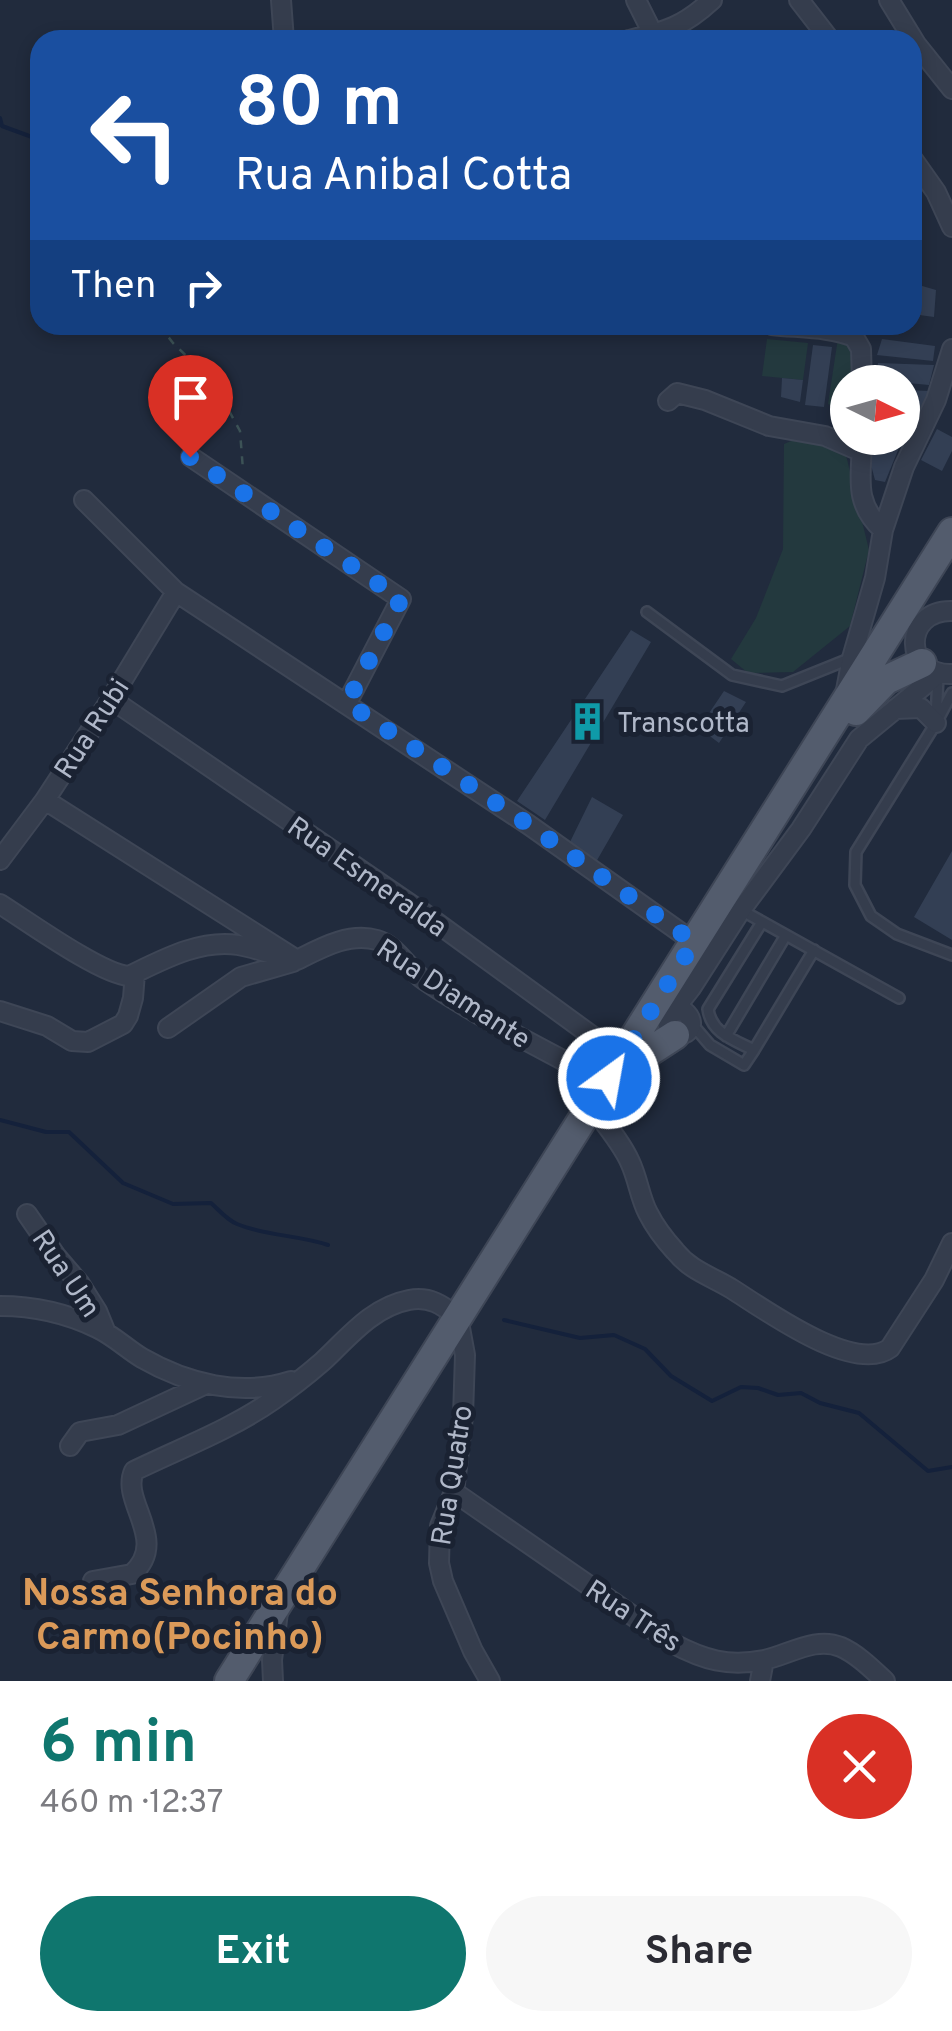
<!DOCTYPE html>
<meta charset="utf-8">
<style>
:root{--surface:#fff;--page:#f7f7f7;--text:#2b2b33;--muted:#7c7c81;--accent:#0f766e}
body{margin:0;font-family:Overpass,sans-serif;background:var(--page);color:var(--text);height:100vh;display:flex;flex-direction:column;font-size:38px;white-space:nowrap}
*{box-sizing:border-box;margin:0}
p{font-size:32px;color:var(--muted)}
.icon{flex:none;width:55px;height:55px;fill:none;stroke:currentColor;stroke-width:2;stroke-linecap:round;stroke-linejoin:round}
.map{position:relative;height:1681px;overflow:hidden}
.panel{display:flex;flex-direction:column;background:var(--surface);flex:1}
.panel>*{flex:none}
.hud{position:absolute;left:30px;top:30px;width:892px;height:305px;border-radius:30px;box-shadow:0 5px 15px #0003;background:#1a4fa0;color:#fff;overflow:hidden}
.needle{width:65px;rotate:95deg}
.controls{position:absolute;left:830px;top:365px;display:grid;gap:20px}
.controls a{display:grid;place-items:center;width:90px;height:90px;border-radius:50%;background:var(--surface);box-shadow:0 5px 15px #0003;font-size:50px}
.pin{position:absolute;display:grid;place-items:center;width:85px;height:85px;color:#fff;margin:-102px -42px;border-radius:50% 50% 50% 0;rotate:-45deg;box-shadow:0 0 10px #0007}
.pin .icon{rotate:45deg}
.me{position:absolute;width:110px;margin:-55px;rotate:32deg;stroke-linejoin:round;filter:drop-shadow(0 0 8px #0008)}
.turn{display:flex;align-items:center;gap:35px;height:210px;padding:0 40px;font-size:45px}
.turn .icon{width:130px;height:130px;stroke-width:2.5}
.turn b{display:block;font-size:70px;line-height:85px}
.then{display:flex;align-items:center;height:95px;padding:0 40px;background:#0003;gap:20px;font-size:38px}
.round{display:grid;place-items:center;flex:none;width:105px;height:105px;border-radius:52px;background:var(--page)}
.headline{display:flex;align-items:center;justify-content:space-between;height:170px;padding:0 40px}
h1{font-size:60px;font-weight:700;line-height:75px;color:var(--accent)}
.cta{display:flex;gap:20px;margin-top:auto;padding:20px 40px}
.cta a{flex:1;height:115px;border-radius:60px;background:var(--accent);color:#fff;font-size:40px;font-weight:700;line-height:115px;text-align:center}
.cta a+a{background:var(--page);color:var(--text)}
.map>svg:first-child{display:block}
.green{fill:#23393e}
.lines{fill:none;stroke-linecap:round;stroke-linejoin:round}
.stream{stroke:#14213b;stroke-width:4}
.building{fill:#333f54}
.service-casing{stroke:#3e4656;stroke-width:14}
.minor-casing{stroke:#3e4656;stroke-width:22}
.primary-casing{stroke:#3e4656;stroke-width:32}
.path{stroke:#3c5256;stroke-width:2.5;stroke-dasharray:8 8;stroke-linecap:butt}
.service{stroke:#353d4d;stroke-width:9}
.minor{stroke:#353d4d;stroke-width:18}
.primary{stroke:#535c6d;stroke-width:28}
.route{stroke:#1a73e8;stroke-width:18;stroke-dasharray:0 32.4}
.labels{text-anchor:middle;stroke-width:10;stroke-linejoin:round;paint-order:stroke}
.poi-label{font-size:28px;fill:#b0b8c9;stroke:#1a2232;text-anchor:start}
.street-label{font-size:28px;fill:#b0b8c9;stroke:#1a2232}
.district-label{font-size:38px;font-weight:bold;fill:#db9a59;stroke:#1a2232}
</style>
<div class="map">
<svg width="952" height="1681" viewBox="0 0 952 1681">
<rect width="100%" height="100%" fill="#212b3d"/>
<path class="green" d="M838 338 851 342 857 354 854 382H848L847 411 828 404Z
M767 339 808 343 803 380 762 376Z
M796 439 845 451 869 550 850 626 793 672 748 673 731 659 756 618 783 549 784 444Z"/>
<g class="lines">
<path class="stream" d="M0 118 2 126 32 137 40 135
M0 1120 46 1132H69L123 1183 173 1204 211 1203C219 1210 227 1220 237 1224 266 1236 298 1235 328 1245
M504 1320 580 1338 614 1335 645 1349 671 1376 712 1401 741 1387 758 1388 778 1395 801 1393 820 1403 859 1413 928 1471 952 1467"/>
</g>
<path class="building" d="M912 283 936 290 934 317 912 314Z
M882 339 935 346 933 361 877 355Z
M813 345 832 347 824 407 805 405Z
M878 363 934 365 929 385 876 380Z
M782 378 803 380 800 402 781 397Z
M902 390 930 391 919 413 902 412Z
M937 429 952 437V451L942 471 921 460Z
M871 438H903L885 482 875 480 871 465Z
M631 630 651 642 545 820 517 801Z
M724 691 746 702 719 743 699 728Z
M592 797 623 815 596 862 569 844Z
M952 851V940L914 917Z"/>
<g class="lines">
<defs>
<path id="service" d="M647 612 732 675 782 686 849 659
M952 693 936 723 856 852 855 885 871 916 897 934 952 955
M936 720 938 676
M741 910 899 998
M762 922 708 1009C711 1033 734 1040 754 1050L814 950
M692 1024 710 1045 744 1065 754 1050
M726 1036 786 935"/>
<path id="minor" d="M281 0 284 40
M636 0 653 34
M799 0 830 40
M889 0 916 44 952 89
M629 40C666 31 683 27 712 0
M912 158 936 192 952 227
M772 325C798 328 831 327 854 337L861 349 862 382
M668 401 677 393 705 400 769 426 825 436 862 452
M862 438C862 475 852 502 883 530
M191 457 401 599 347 703
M84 500 176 592 529 825 694 942
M952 611C902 610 903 676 952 674
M846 690 852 658 875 578 883 530 904 467 936 400 952 349
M111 699 422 912 621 1057
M895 709 921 708 936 723
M45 800 297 960C321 948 349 932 377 940 396 945 408 969 424 980 481 1019 545 1050 606 1083
M0 860 45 800 111 699 176 592
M0 904C27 921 102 975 129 976 162 960 200 939 238 945 251 947 264 952 277 955
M0 1011 47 1026 72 1041 88 1042 123 1024 128 1016 133 998 135 973
M673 1012 684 1011C699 1023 688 1041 670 1032L667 1022 669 1016 691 988 741 910 801 829 859 739 938 674
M168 1028 241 977 293 962
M591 1105C605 1124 621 1142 630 1162 638 1179 640 1198 648 1213 655 1227 665 1240 675 1251 691 1271 711 1276 732 1289 764 1309 854 1375 890 1348L934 1280 952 1243
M27 1214 56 1256 80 1284 97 1311 106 1333
M0 1306C33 1306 68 1314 97 1328 114 1336 127 1349 142 1358 187 1384 241 1397 291 1381
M70 1446 80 1432 118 1425 206 1384
M454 1492 672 1643C704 1660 728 1667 764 1660 789 1655 815 1636 841 1647 857 1654 872 1669 885 1681
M93 1581 132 1574C170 1540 120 1502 134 1471 181 1448 230 1430 273 1400 289 1389 307 1375 322 1362 348 1338 372 1307 409 1300 430 1296 442 1305 458 1317L465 1355 463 1416 454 1492 440 1526 439 1563 443 1581 473 1651 490 1681
M273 1681 272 1660 278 1612
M760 1681 764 1660"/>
<path id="primary" d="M856 711 886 680 922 663
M615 1074 675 1035
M229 1681C468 1297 714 917 952 532"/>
</defs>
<use href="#service" class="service-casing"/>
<use href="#minor" class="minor-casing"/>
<use href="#primary" class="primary-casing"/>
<path class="path" d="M159 325 173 343 214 383 240 431 243 470"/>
<use href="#service" class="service"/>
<use href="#minor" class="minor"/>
<use href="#primary" class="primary"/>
</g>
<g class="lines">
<path class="route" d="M190 457 401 599 347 703 529 825 694 942 609 1078"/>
</g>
<defs>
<symbol id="building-bare" viewBox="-9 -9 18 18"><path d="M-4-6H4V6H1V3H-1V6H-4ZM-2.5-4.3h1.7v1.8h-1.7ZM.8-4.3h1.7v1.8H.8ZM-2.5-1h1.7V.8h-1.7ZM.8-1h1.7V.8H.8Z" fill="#0f9aa8" stroke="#1a2232" stroke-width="2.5" paint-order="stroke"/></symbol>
</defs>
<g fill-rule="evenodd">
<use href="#building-bare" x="560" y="694" width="55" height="55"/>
</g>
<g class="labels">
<g class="poi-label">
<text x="617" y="732">Transcotta</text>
</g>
<g class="street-label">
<text transform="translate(91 728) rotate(-57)" y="10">Rua Rubi</text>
<text transform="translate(368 876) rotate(35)" y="10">Rua Esmeralda</text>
<text transform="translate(454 993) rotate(33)" y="10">Rua Diamante</text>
<text transform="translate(67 1273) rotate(56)" y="10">Rua Um</text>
<text transform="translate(451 1475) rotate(-81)" y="10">Rua Quatro</text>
<text transform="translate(634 1615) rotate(33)" y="10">Rua Três</text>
</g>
<g class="district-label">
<text x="180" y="1605">Nossa Senhora do<tspan x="180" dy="44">Carmo(Pocinho)</tspan></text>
</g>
</g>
</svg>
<div class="controls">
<a><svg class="needle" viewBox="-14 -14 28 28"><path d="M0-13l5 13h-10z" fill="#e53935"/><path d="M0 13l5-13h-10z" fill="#7c7c81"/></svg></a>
</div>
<div class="pin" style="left:190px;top:457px;background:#d93025"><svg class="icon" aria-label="arrive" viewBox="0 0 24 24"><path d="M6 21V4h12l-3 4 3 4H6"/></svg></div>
<svg class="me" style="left:609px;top:1078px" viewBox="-20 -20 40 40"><circle r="17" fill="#1a73e8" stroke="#fff" stroke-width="3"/><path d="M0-11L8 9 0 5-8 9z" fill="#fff"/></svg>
<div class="hud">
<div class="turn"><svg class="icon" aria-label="left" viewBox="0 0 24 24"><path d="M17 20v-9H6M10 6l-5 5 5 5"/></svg><div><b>80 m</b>Rua Anibal Cotta</div></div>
<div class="then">Then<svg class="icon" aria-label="right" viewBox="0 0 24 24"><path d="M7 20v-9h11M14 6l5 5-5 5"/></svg></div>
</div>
</div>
<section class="panel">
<div class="headline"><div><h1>6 min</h1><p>460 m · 12:37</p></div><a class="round" style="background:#d93025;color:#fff"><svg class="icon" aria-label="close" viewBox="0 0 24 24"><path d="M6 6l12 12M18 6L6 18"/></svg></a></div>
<div class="cta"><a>Exit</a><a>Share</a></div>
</section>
